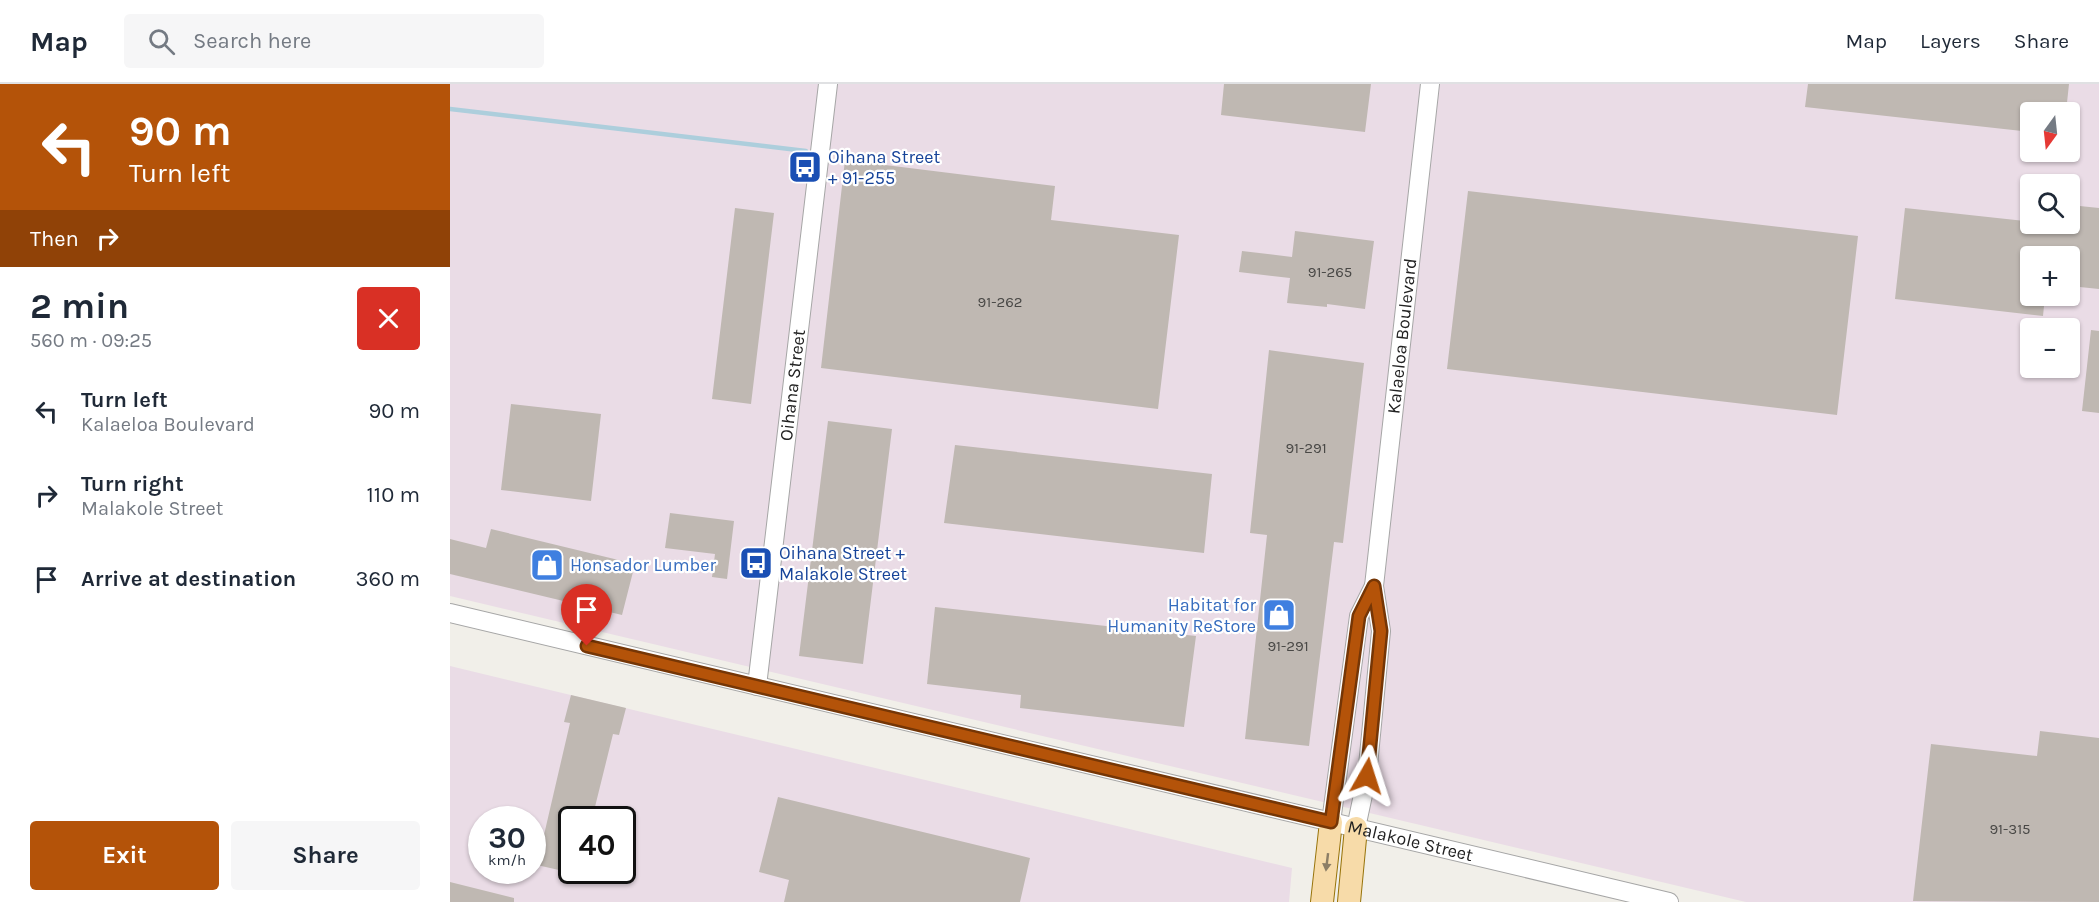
<!DOCTYPE html>
<meta charset="utf-8">
<style>
:root{--surface:#fff;--page:#f6f6f7;--text:#1f2937;--muted:#747a83;--line:#e0e1e3;--accent:#b45309}
body{margin:0;font-family:Karla,sans-serif;background:var(--page);color:var(--text);height:100vh;display:flex;flex-direction:column;font-size:22px;white-space:nowrap}
*{box-sizing:border-box;margin:0}
p{font-size:20px;color:var(--muted)}
.icon{flex:none;width:33px;height:33px;fill:none;stroke:currentColor;stroke-width:2;stroke-linecap:round;stroke-linejoin:round}
.map{position:relative;flex:1;overflow:hidden}
.sheet{display:flex;flex-direction:column;background:var(--surface);width:450px}
.sheet>*{flex:none}
.guide{background:#b45309;color:#fff;overflow:hidden}
.needle{width:39px;rotate:195deg}
.buttons{position:absolute;left:1570px;top:18px;display:grid;gap:12px}
.buttons a{display:grid;place-items:center;width:60px;height:60px;border-radius:6px;background:var(--surface);box-shadow:0 2px 4px #0004;font-size:30px}
.speed{position:absolute;left:18px;top:722px;display:flex;gap:12px;font-size:30px;font-weight:700;text-align:center}
.speed>*{display:grid;place-content:center;width:78px;height:78px;border-radius:50%;background:var(--surface);box-shadow:0 2px 4px #0004;line-height:1}
.speed small{font-size:15px;font-weight:400}
.speed .limit{border:3px solid #111;border-radius:9px;background:#fff;color:#111}
.pin{position:absolute;display:grid;place-items:center;width:51px;height:51px;color:#fff;margin:-62px -26px;border-radius:50% 50% 50% 0;rotate:-45deg;box-shadow:0 0 6px #0007}
.pin .icon{rotate:45deg}
.me{position:absolute;width:66px;margin:-33px;rotate:6deg;stroke-linejoin:round;filter:drop-shadow(0 0 4px #0008)}
.turn{display:flex;align-items:center;gap:21px;height:126px;padding:0 30px;font-size:27px}
.turn .icon{width:78px;height:78px;stroke-width:2.5}
.turn b{display:block;font-size:42px;line-height:51px}
.then{display:flex;align-items:center;height:57px;padding:0 30px;background:#0003;gap:12px;font-size:22px}
.round{display:grid;place-items:center;flex:none;width:63px;height:63px;border-radius:6px;background:var(--page)}
.head{display:flex;align-items:center;justify-content:space-between;height:102px;padding:0 30px}
h1{font-size:36px;font-weight:700;line-height:45px}
.action{display:flex;gap:12px;margin-top:auto;padding:12px 30px}
.action a{flex:1;height:69px;border-radius:6px;background:var(--accent);color:#fff;font-size:24px;font-weight:700;line-height:69px;text-align:center}
.action a+a{background:var(--page);color:var(--text)}
ul{padding:0;list-style:none}
li{display:flex;align-items:center;gap:18px;height:84px;padding:0 30px}
li div{flex:1}
li b{display:block;font-size:22px}
li em{font-style:normal}
header{display:flex;align-items:center;gap:36px;box-sizing:border-box;height:84px;padding:0 30px;background:var(--surface);border-bottom:2px solid var(--line)}
header strong{font-size:28px}
nav{display:flex;gap:33px;margin-inline-start:auto;font-size:21px}
.search{width:420px;height:54px;background:var(--page);display:flex;align-items:center;gap:15px;box-sizing:border-box;padding:0 21px;border-radius:6px;color:var(--muted);font-size:22px}
main{display:flex;flex:1;min-height:0}
.map>svg:first-child{display:block}
.industrial{fill:#eadce6;fill-rule:evenodd}
.lines{fill:none;stroke-linecap:round;stroke-linejoin:round}
.stream{stroke:#adcedc;stroke-width:4.5}
.building{fill:#bfb8b2}
.minor-casing{stroke:#a6a6a6;stroke-width:20}
.major-casing{stroke:#977309;stroke-width:24}
.minor{stroke:#fff;stroke-width:18}
.major{stroke:#f7dba9;stroke-width:22}
.oneway{fill:#8c7e66}
.route-casing{stroke:#753606;stroke-width:15}
.route{stroke:#b45309;stroke-width:10}
.labels{text-anchor:middle;stroke-width:4.5;stroke-linejoin:round;paint-order:stroke}
.number-label{font-size:15px;fill:#494846}
.transit-label{font-size:18px;fill:#164399;stroke:#fff;text-anchor:start}
.street-label{font-size:18px;fill:#222;stroke:#fff}
.shop-label{font-size:18px;fill:#366cbe;stroke:#fff;text-anchor:start}
</style>
<header>
<strong>Map</strong>
<div class="search"><svg class="icon" aria-label="search" viewBox="0 0 24 24"><circle cx="10" cy="10" r="6"/><path d="M15 15l6 6"/></svg>Search here</div>
<nav><a>Map</a><a>Layers</a><a>Share</a></nav>
</header>
<main>
<section class="sheet">
<div class="guide">
<div class="turn"><svg class="icon" aria-label="left" viewBox="0 0 24 24"><path d="M17 20v-9H6M10 6l-5 5 5 5"/></svg><div><b>90 m</b>Turn left</div></div>
<div class="then">Then<svg class="icon" aria-label="right" viewBox="0 0 24 24"><path d="M7 20v-9h11M14 6l5 5-5 5"/></svg></div>
</div>
<div class="head"><div><h1>2 min</h1><p>560 m · 09:25</p></div><a class="round" style="background:#d93025;color:#fff"><svg class="icon" aria-label="close" viewBox="0 0 24 24"><path d="M6 6l12 12M18 6L6 18"/></svg></a></div>
<ul>
<li><svg class="icon" aria-label="left" viewBox="0 0 24 24"><path d="M17 20v-9H6M10 6l-5 5 5 5"/></svg><div><b>Turn left</b><p>Kalaeloa Boulevard</p></div><em>90 m</em></li>
<li><svg class="icon" aria-label="right" viewBox="0 0 24 24"><path d="M7 20v-9h11M14 6l5 5-5 5"/></svg><div><b>Turn right</b><p>Malakole Street</p></div><em>110 m</em></li>
<li><svg class="icon" aria-label="arrive" viewBox="0 0 24 24"><path d="M6 21V4h12l-3 4 3 4H6"/></svg><div><b>Arrive at destination</b></div><em>360 m</em></li>
</ul>
<div class="action"><a>Exit</a><a>Share</a></div>
</section>
<div class="map">
<svg width="1649" height="818" viewBox="0 0 1649 818">
<rect width="100%" height="100%" fill="#f1efe9"/>
<path class="industrial" d="M0 0H1649V818H1296L0 512ZM1581 28H1620V68H1581ZM1581 100H1620V140H1581ZM1581 172H1620V212H1581ZM1581 244H1620V284H1581Z
M0 582 842 784 839 818H0ZM32 735H82V786H32ZM122 735H172V786H122Z"/>
<g class="lines">
<path class="stream" d="M0 25 356 67"/>
</g>
<path class="building" d="M774 0H921L915 48 771 31Z
M1358 0H1619L1616 28H1581V48L1355 23Z
M395 76 605 102 601 136 729 151 708 325 371 284Z
M1018 107 1408 152 1387 331 997 285Z
M1620 121 1649 124V205L1620 202V172H1581V212H1595L1593 232 1445 215 1455 124 1611 141 1620 140Z
M285 124 324 129 301 320 262 315Z
M845 147 924 157 915 225 877 220V223L837 219 840 194 789 188 792 167 842 173Z
M1641 246 1649 247V329L1632 327Z
M819 266 914 279 893 459 884 458 859 662 795 655 817 451 800 449Z
M61 320 151 330 141 417 51 406Z
M378 337 442 345 413 580 349 572Z
M505 361 762 390 754 469 494 439Z
M220 429 284 437 277 495 262 493 265 470 215 464Z
M41 445 185 480 172 531 0 490V455L36 464Z
M485 523 746 552 734 643 570 624 571 611 477 600Z
M121 611 176 624 169 651 163 650 142 735H122V789L87 781 120 639 114 638Z
M1590 647 1649 654V818L1463 817 1481 660 1587 672Z
M328 713 580 774 570 818H334L339 796 309 788Z
M0 798 64 814V818H0Z"/>
<g class="lines">
<defs>
<g id="minor">
<path id="s1" d="M0 529 1219 818"/>
<path id="s2" d="M307 602 378 0"/>
<path d="M881 738 909 532 924 502"/>
<path id="s3" d="M906 744 917 692 931 547 924 502 980 0"/>
</g>
<path id="major" d="M872 818 881 738
M899 818 906 744"/>
</defs>
<use href="#minor" class="minor-casing"/>
<use href="#major" class="major-casing"/>
<use href="#minor" class="minor"/>
<use href="#major" class="major"/>
</g>
<defs><path id="oneway-solid" d="M-6-.8H1V-3.2L6.5 0L1 3.2V.8H-6Z" transform="scale(1.5)"/></defs>
<use class="oneway" href="#oneway-solid" transform="translate(877 778) rotate(97)"/>
<g class="lines">
<defs>
<path id="route" d="M137 562 881 738 909 532 924 502 931 547 917 692"/>
</defs>
<use href="#route" class="route-casing"/>
<use href="#route" class="route"/>
</g>
<defs>
<symbol id="bus-square" viewBox="-11 -11 22 22"><rect x="-9" y="-9" width="18" height="18" rx="4" fill="#1a4fb4" stroke="#fff"/><path d="M-5-6H5V4H4V6H2V4H-2V6H-4V4H-5ZM-3.5-4V0h7V-4ZM-3.5 1.2v1.5H-2V1.2ZM2 1.2v1.5H3.5V1.2Z" fill="#fff"/></symbol>
<symbol id="shop-square" viewBox="-11 -11 22 22"><rect x="-9" y="-9" width="18" height="18" rx="4" fill="#3f7fe0" stroke="#fff"/><path d="M-5-2.5h2.3a2.7 3.5 0 0 1 5.4 0H5L5.5 6h-11ZM-1.5-2.5h3a1.5 2.3 0 0 0-3 0Z" fill="#fff"/></symbol>
</defs>
<g fill-rule="evenodd">
<use href="#bus-square" x="336" y="64" width="38" height="38"/>
<use href="#bus-square" x="287" y="460" width="38" height="38"/>
<use href="#shop-square" x="78" y="462" width="38" height="38"/>
<use href="#shop-square" x="810" y="512" width="38" height="38"/>
</g>
<g class="labels">
<g class="number-label">
<text x="880" y="193">91-265</text>
<text x="550" y="223">91-262</text>
<text x="856" y="369">91-291</text>
<text x="838" y="567">91-291</text>
<text x="1560" y="750">91-315</text>
</g>
<g class="transit-label">
<text x="378" y="79">Oihana Street<tspan x="378" dy="21">+ 91-255</tspan></text>
<text x="329" y="475">Oihana Street +<tspan x="329" dy="21">Malakole Street</tspan></text>
</g>
<g class="street-label">
<text dy="6" stroke="none"><textPath href="#s3" startOffset="496">Kalaeloa Boulevard</textPath></text>
<text dy="6" stroke="none"><textPath href="#s2" startOffset="303">Oihana Street</textPath></text>
<text dy="6" stroke="none"><textPath href="#s1" startOffset="987">Malakole Street</textPath></text>
</g>
<g class="shop-label">
<text x="120" y="487">Honsador Lumber</text>
<text x="806" y="527" text-anchor="end">Habitat for<tspan x="806" dy="21">Humanity ReStore</tspan></text>
</g>
</g>
</svg>
<div class="buttons">
<a><svg class="needle" viewBox="-14 -14 28 28"><path d="M0-13l5 13h-10z" fill="#e53935"/><path d="M0 13l5-13h-10z" fill="#747a83"/></svg></a>
<a><svg class="icon" aria-label="search" viewBox="0 0 24 24"><circle cx="10" cy="10" r="6"/><path d="M15 15l6 6"/></svg></a>
<a>+</a>
<a>−</a>
</div>
<div class="speed"><div>30<small>km/h</small></div><div class="limit">40</div></div>
<div class="pin" style="left:137px;top:562px;background:#d93025"><svg class="icon" aria-label="arrive" viewBox="0 0 24 24"><path d="M6 21V4h12l-3 4 3 4H6"/></svg></div>
<svg class="me" style="left:917px;top:692px" viewBox="-20 -20 40 40"><path d="M0-17L14 15 0 8-14 15z" fill="#b45309" stroke="#fff" stroke-width="4"/></svg>
</div>
</main>
